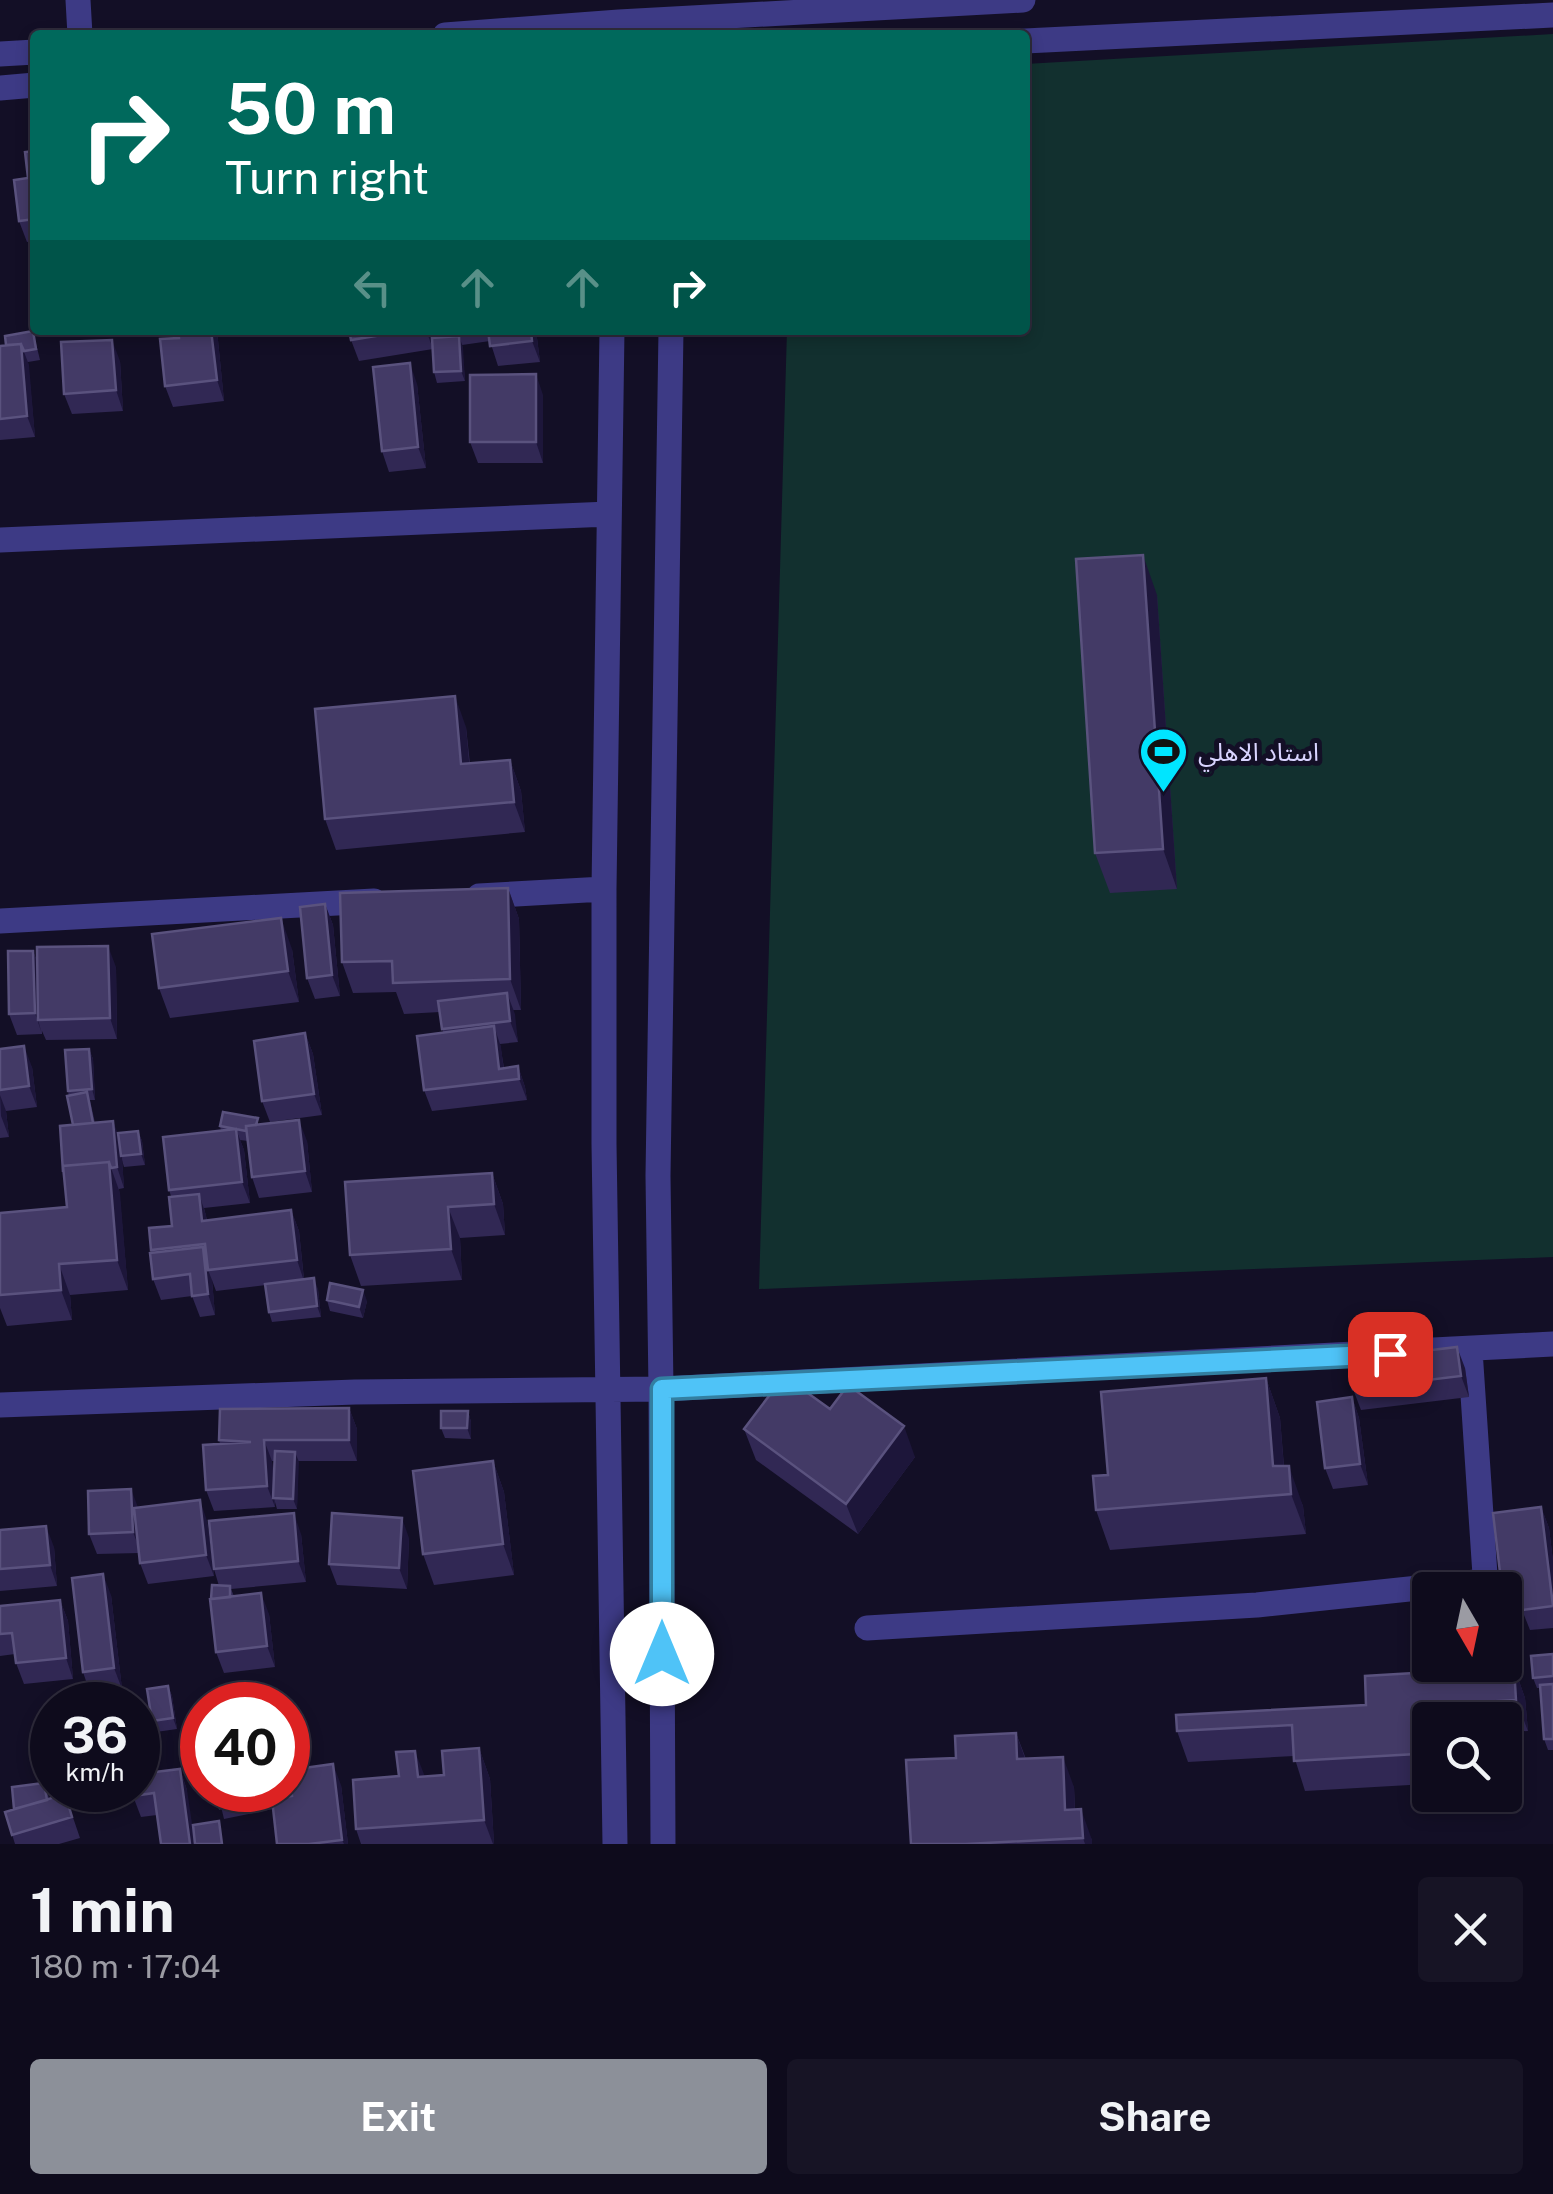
<!DOCTYPE html>
<meta charset="utf-8">
<style>
:root{--surface:#0e0b1c;--page:#171425;--text:#f1f3f6;--muted:#9b9ba3;--line:#2e2b3b;--accent:#8c9099}
body{margin:0;font-family:"Public Sans","Noto Sans Arabic",sans-serif;background:var(--page);color:var(--text);height:100vh;display:flex;flex-direction:column;font-size:38px;white-space:nowrap}
*{box-sizing:border-box;margin:0}
p{font-size:32px;color:var(--muted)}
.icon{flex:none;width:55px;height:55px;fill:none;stroke:currentColor;stroke-width:2;stroke-linecap:round;stroke-linejoin:round}
.map{position:relative;height:1844px;overflow:hidden}
.drawer{display:flex;flex-direction:column;background:var(--surface);flex:1}
.drawer>*{flex:none}
.guide{position:absolute;left:30px;top:30px;width:1000px;height:305px;border-radius:10px;box-shadow:0 5px 15px #0003,0 0 0 2px var(--line);background:#00695c;color:#fff;overflow:hidden}
.needle{width:65px;rotate:171deg}
.fabs{position:absolute;left:1412px;top:1572px;display:grid;gap:20px}
.fabs a{display:grid;place-items:center;width:110px;height:110px;border-radius:10px;background:var(--surface);box-shadow:0 5px 15px #0003,0 0 0 2px var(--line);font-size:50px}
.speed{position:absolute;left:30px;top:1682px;display:flex;gap:20px;font-size:50px;font-weight:700;text-align:center}
.speed>*{display:grid;place-content:center;width:130px;height:130px;border-radius:50%;background:var(--surface);box-shadow:0 5px 15px #0003,0 0 0 2px var(--line);line-height:1}
.speed small{font-size:25px;font-weight:400}
.speed .limit{border:15px solid #d22;background:#fff;color:#111}
.pin{position:absolute;display:grid;place-items:center;width:85px;height:85px;color:#fff;margin:-42px;border-radius:20px;box-shadow:0 5px 15px #0006}
.me{position:absolute;width:110px;margin:-55px;rotate:0deg;stroke-linejoin:round;filter:drop-shadow(0 0 8px #0008)}
.turn{display:flex;align-items:center;gap:35px;height:210px;padding:0 30px;font-size:45px}
.turn .icon{width:130px;height:130px;stroke-width:2.5}
.turn b{display:block;font-size:70px;line-height:85px}
.lanes{display:flex;align-items:center;height:95px;padding:0 30px;background:#0003;justify-content:center;gap:50px;direction:ltr}
.lanes .off{opacity:.35}
.round{display:grid;place-items:center;flex:none;width:105px;height:105px;border-radius:10px;background:var(--page)}
.summary{display:flex;align-items:center;justify-content:space-between;height:170px;padding:0 30px}
h1{font-size:60px;font-weight:700;line-height:75px}
.cta{display:flex;gap:20px;margin-top:auto;padding:20px 30px}
.cta a{flex:1;height:115px;border-radius:10px;background:var(--accent);color:#fff;font-size:40px;font-weight:700;line-height:115px;text-align:center}
.cta a+a{background:var(--page);color:var(--text)}
.map>svg:first-child{display:block}
.garden{fill:#12302f}
.lines{fill:none;stroke-linecap:round;stroke-linejoin:round}
.minor{stroke:#3d3a85;stroke-width:25}
.wall{fill:#312854;fill-rule:evenodd}
.shaded-wall{fill:#1d163a}
.building{fill:#433a66;stroke:#5a527e;stroke-width:2.5}
.route-casing{stroke:#337fa1;stroke-width:25}
.route{stroke:#4fc3f7;stroke-width:18}
.labels{text-anchor:middle;stroke-width:10;stroke-linejoin:round;paint-order:stroke}
.poi-label{font-size:25px;fill:#d9d4ff;stroke:#130f26;text-anchor:start}
</style>
<div class="map">
<svg width="1553" height="1844" viewBox="0 0 1553 1844">
<rect width="100%" height="100%" fill="#130f26"/>
<path class="garden" d="M1553 34V1257L759 1289 787 330H1025V64Z"/>
<g class="lines">
<path class="minor" d="M78 0 80 35
M445 35 619 22 1023 0
M1025 41 1553 15
M0 54 35 52
M0 88 35 85
M612 330 604 889V1144L615 1844
M0 540 609 514
M479 896 604 889
M0 921 374 901
M1470 1350 1486 1590
M0 1405 355 1392 661 1389 1553 1344
M867 1628 1257 1605 1485 1581
M663 1844 661 1389 658 1176 671 330"/>
</g>
<path class="wall" d="M35 151V241L27 242 19 221Z
M178 330H217L224 401 173 407 165 386 179 338Z
M349 330H430L433 349 359 361 351 340Z
M440 330H536L540 362 498 366 490 341 462 345 465 381 437 383 434 372 443 337Z
M33 331 40 360 28 362 35 437 0 440V346L6 345Z
M120 361 123 411 72 414 64 394Z
M417 384 426 468 389 472 382 451Z
M543 395V463H478L470 442Z
M1157 595 1177 889 1110 893 1095 853Z
M466 727 470 764 510 760 521 791 525 832 336 850 325 819Z
M508 888 519 919 521 1010H513L518 1042 500 1044 504 1068 518 1066 525 1087 527 1100 432 1111 424 1090 443 1032 440 1012 404 1014 396 992 353 993 342 962Z
M325 904 333 925 340 996 315 999 307 978Z
M292 949 299 1002 170 1018 159 988Z
M33 951 37 961 116 967 117 1039 46 1040 42 1031V1034L17 1035 9 1014Z
M305 1033 313 1054 322 1115 270 1122 262 1101Z
M0 1049 32 1067 37 1107 6 1111 9 1137 0 1138Z
M89 1049 93 1059 95 1100H90L95 1123 113 1121 118 1137 138 1131 142 1141 145 1165 124 1167 122 1160 124 1188 119 1189 128 1290 70 1295 72 1320 7 1326 0 1308V1213L67 1207 73 1125 68 1091Z
M260 1124 307 1141 312 1192 259 1198 252 1177 248 1141 240 1140 244 1150 250 1203 204 1208 207 1220 291 1210 299 1231 304 1279 318 1289 321 1317 272 1322 269 1312 266 1285 216 1291 212 1280 215 1315 200 1317 192 1296 161 1300 153 1279 151 1250 172 1226 171 1196 169 1190 221 1131 220 1126Z
M492 1173 503 1204 505 1235 460 1238 462 1280 361 1286 350 1255Z
M327 1300 367 1301 363 1318 330 1311Z
M1465 1368 1469 1397 1361 1410 1353 1389Z
M1266 1378 1280 1418 1284 1466 1303 1506 1306 1534 1110 1550 1096 1510 1108 1475Z
M1352 1397 1359 1418 1368 1485 1333 1489 1325 1468Z
M349 1408 357 1429V1461H298L297 1509H277L275 1502V1507L214 1511 206 1490 220 1444 219 1440ZM272 1461H275L274 1487Z
M830 1409 915 1457 858 1534 756 1460 744 1429Z
M468 1411 471 1422V1439L445 1438 441 1428Z
M493 1461 504 1492 514 1575 434 1585 423 1554Z
M138 1507 207 1521 214 1576 148 1584 140 1563 139 1553 97 1554 89 1534Z
M1541 1507 1549 1528 1553 1561V1628L1530 1630 1522 1610 1521 1600 1509 1602 1501 1581Z
M0 1530 54 1547 57 1586 0 1591Z
M301 1534 306 1582 231 1589 234 1596 269 1614 275 1667 224 1673 216 1652 219 1586 214 1569Z
M409 1538 407 1589 337 1585 329 1564Z
M111 1595 122 1689 104 1691 125 1703V1705H103V1691L90 1693 83 1672Z
M60 1600 68 1621 73 1679 24 1684 16 1663 15 1654 0 1656V1606Z
M1553 1654V1750H1548L1544 1739 1540 1688H1537L1533 1678Z
M1514 1667 1525 1698 1528 1731 1505 1732V1720H1430V1756H1425L1427 1784 1305 1791 1294 1756 1188 1762 1177 1731 1366 1705Z
M168 1686 172 1696 177 1729 156 1732 152 1721Z
M1016 1733 1026 1759 1074 1787 1075 1809 1092 1840V1844H911L956 1758Z
M479 1748 490 1779 494 1844H361L356 1829 424 1776 444 1775Z
M180 1769 187 1790 157 1815 141 1817 133 1796Z
M341 1785 348 1844H277L273 1809 224 1819 217 1790 280 1798Z
M48 1794 49 1799 65 1794 80 1838 59 1844H15L5 1812Z"/>
<path class="shaded-wall" d="M211 330H217L224 401 217 380Z
M426 330H430L433 349Z
M531 330H536L540 362 532 341Z
M459 336 463 347 465 381 461 371Z
M112 340 120 361 123 411 116 390Z
M21 344 29 365 35 437 27 416Z
M410 363 417 384 426 468 418 447Z
M536 374 543 395V463L536 442Z
M1143 555 1157 595 1177 889 1163 849Z
M455 696 466 727 472 795 461 764Z
M510 760 521 791 525 832 514 802Z
M508 888 519 919 521 1010 510 979Z
M325 904 333 925 340 996 332 975Z
M281 918 292 949 299 1002 288 971Z
M108 946 116 967 117 1039 110 1018Z
M33 951 41 972 38 1020 42 1034 35 1013Z
M507 993 515 1014 518 1042 510 1021Z
M494 1026 501 1047 505 1081 499 1069Z
M305 1033 313 1054 322 1115 314 1094Z
M24 1046 32 1067 37 1107 29 1086Z
M89 1049 93 1059 95 1100 92 1089Z
M518 1066 525 1087 527 1100 519 1079Z
M0 1095 6 1111 9 1137 1 1116Z
M299 1120 307 1141 312 1192 305 1171Z
M113 1121 121 1142 124 1188 117 1167Z
M236 1129 244 1150 250 1203 242 1182Z
M138 1131 142 1141 145 1165 141 1154Z
M109 1162 120 1193 128 1290 117 1260Z
M492 1173 503 1204 505 1235 494 1204Z
M199 1194 206 1215 209 1241 202 1221Z
M448 1207 460 1238 462 1280 451 1249Z
M291 1210 299 1231 304 1281 297 1260Z
M203 1247 210 1268 208 1270 212 1280 215 1315 208 1294Z
M59 1264 70 1295 72 1320 61 1290Z
M314 1278 318 1289 321 1317 317 1306Z
M363 1290 367 1301 363 1318 359 1307Z
M1457 1347 1465 1368 1469 1397 1461 1376Z
M1266 1378 1280 1418 1286 1494 1273 1466Z
M1352 1397 1359 1418 1368 1485 1360 1464Z
M349 1408 357 1429V1461L349 1440Z
M468 1411 471 1422V1439L467 1428Z
M904 1426 915 1457 858 1534 846 1504Z
M264 1440 272 1461 275 1507 267 1486Z
M295 1452 299 1462 297 1509 293 1499Z
M493 1461 504 1492 514 1575 503 1544Z
M1289 1466 1303 1506 1306 1534 1291 1494Z
M131 1489 139 1510 141 1553 133 1532Z
M200 1500 207 1521 214 1576 206 1555Z
M1541 1507 1549 1528 1553 1561V1599Z
M294 1513 301 1534 306 1582 298 1561Z
M402 1518 409 1538 407 1589 399 1568Z
M46 1526 54 1547 57 1586 50 1565Z
M103 1574 111 1595 122 1689 114 1668Z
M261 1593 269 1614 275 1667 267 1646Z
M60 1600 68 1621 73 1679 66 1658Z
M1514 1667 1525 1698 1528 1731 1516 1700Z
M168 1686 172 1696 177 1729 173 1718Z
M1468 1703 1474 1720H1469Z
M1414 1725 1425 1756 1427 1784 1416 1754Z
M1016 1733 1027 1764 1017 1759Z
M479 1748 490 1779 494 1844H493L484 1820Z
M415 1751 427 1782 418 1777Z
M1063 1757 1074 1787 1076 1840 1065 1810Z
M333 1764 341 1785 348 1844H344L342 1840Z
M180 1769 187 1790 195 1844H190Z
M1081 1809 1092 1840V1844H1085L1083 1838Z"/>
<path class="building" d="M35 151V219L19 221 14 180 28 178 25 152Z
M178 330H211L217 380 165 386 160 339 179 338Z
M349 330H412L351 340Z
M488 330H531L532 341 490 346Z
M33 331 36 349 24 351 21 344 6 345 5 336Z
M459 336 461 371 434 372 432 338Z
M112 340 116 390 64 394 61 342Z
M21 344 27 416 0 419V346Z
M410 363 418 447 382 451 373 367Z
M536 374V442H470V375Z
M1143 555 1163 849 1095 853 1076 559Z
M455 696 461 764 510 760 514 802 325 819 315 709Z
M508 888 510 979 393 983 392 961 342 962 340 893Z
M325 904 332 975 307 978 300 907Z
M281 918 288 971 159 988 152 934Z
M108 946 110 1018 38 1020 37 947Z
M8 951H33L35 1013 9 1014Z
M507 993 510 1021 442 1029 438 1001Z
M494 1026 499 1069 518 1066 519 1079 424 1090 417 1036Z
M305 1033 314 1094 262 1101 254 1041Z
M24 1046 29 1086 0 1090V1049Z
M89 1049 92 1089 68 1091 65 1050Z
M87 1092 93 1123 73 1125 67 1096Z
M223 1112 258 1118 256 1125 246 1126V1131L220 1126Z
M299 1120 305 1171 252 1177 246 1126Z
M113 1121 117 1167 111 1168 109 1162 63 1166V1172L60 1126Z
M236 1129 242 1182 169 1190 163 1137Z
M138 1131 141 1154 121 1156 118 1133Z
M109 1162 117 1260 59 1264 61 1290 0 1295V1213L67 1207 63 1166Z
M492 1173 494 1204 448 1207 451 1249 350 1255 345 1182Z
M199 1194 202 1221 291 1210 297 1260 208 1270 205 1244 151 1250 149 1228 172 1226 169 1197Z
M203 1247 208 1294 192 1296 190 1274 153 1279 150 1253Z
M314 1278 317 1306 269 1312 265 1284Z
M330 1283 363 1290 359 1307 327 1300Z
M1457 1347 1461 1376 1353 1389 1349 1360Z
M784 1376 830 1409 848 1385 904 1426 846 1504 744 1429Z
M1266 1378 1273 1466H1289L1291 1494 1096 1510 1093 1476 1108 1475 1101 1392Z
M1352 1397 1360 1464 1325 1468 1317 1402Z
M349 1408V1440H264L267 1486 206 1490 203 1445 251 1442 219 1440 220 1409Z
M441 1411H468L467 1428H441Z
M275 1451 295 1452 293 1499 273 1498Z
M493 1461 503 1544 423 1554 413 1471Z
M131 1489 133 1532 89 1534 88 1491Z
M200 1500 206 1555 140 1563 134 1508Z
M1541 1507 1553 1606 1522 1610 1519 1578 1501 1581 1493 1513Z
M294 1513 298 1561 214 1569 209 1521Z
M332 1513 402 1518 399 1568 329 1564Z
M46 1526 50 1565 0 1569V1530Z
M103 1574 114 1668 83 1672 72 1578Z
M212 1585 230 1586V1597L211 1599Z
M261 1593 267 1646 216 1652 210 1599Z
M60 1600 66 1658 16 1663 12 1633 0 1634V1606Z
M1553 1654V1676L1533 1678 1531 1656Z
M1514 1667 1516 1700 1468 1703 1469 1720H1430V1724L1414 1725 1416 1754 1294 1761 1292 1725 1177 1731 1176 1715 1366 1705 1365 1676Z
M1553 1684V1739H1544L1540 1685Z
M168 1686 173 1718 152 1721 147 1689Z
M103 1691 121 1692V1705H103Z
M1016 1733 1017 1759 1063 1757 1065 1810 1081 1809 1083 1838 966 1844H911L906 1760 956 1758 955 1736Z
M479 1748 484 1820 356 1829 353 1780 399 1776 396 1752 415 1751 418 1777 444 1775 442 1751Z
M333 1764 342 1840 309 1844H277L272 1799 292 1796 289 1770Z
M180 1769 190 1844H161L154 1793 133 1796 132 1790H138V1774Z
M44 1783 47 1800 14 1809 12 1787Z
M217 1790H276L278 1797 220 1808Z
M65 1794 72 1817 12 1835 5 1812Z
M219 1821 222 1844H195L193 1825Z"/>
<g class="lines">
<defs>
<path id="route" d="M662 1654V1389L1390 1354"/>
</defs>
<use href="#route" class="route-casing"/>
<use href="#route" class="route"/>
</g>
<defs>
<symbol id="stadium-pin" viewBox="-11 -11 22 30"><path d="M0 17L-7.5 6A9.5 9.5 0 1 1 7.5 6Z" fill="#00e5ff" stroke="#130f26"/><path d="M0-5a6.5 5 0 1 0 0 10a6.5 5 0 1 0 0-10ZM-3.5-1.8h7v3.6h-7Z" fill="#111"/></symbol>
</defs>
<g fill-rule="evenodd">
<use href="#stadium-pin" x="1136" y="724" width="55" height="75"/>
</g>
<g class="labels">
<g class="poi-label">
<text x="1198" y="761">استاد الاهلي</text>
</g>
</g>
</svg>
<div class="fabs">
<a><svg class="needle" viewBox="-14 -14 28 28"><path d="M0-13l5 13h-10z" fill="#e53935"/><path d="M0 13l5-13h-10z" fill="#9b9ba3"/></svg></a>
<a><svg class="icon" aria-label="search" viewBox="0 0 24 24"><circle cx="10" cy="10" r="6"/><path d="M15 15l6 6"/></svg></a>
</div>
<div class="speed"><div>36<small>km/h</small></div><div class="limit">40</div></div>
<div class="pin" style="left:1390px;top:1354px;background:#d93025"><svg class="icon" aria-label="arrive" viewBox="0 0 24 24"><path d="M6 21V4h12l-3 4 3 4H6"/></svg></div>
<svg class="me" style="left:662px;top:1654px" viewBox="-20 -20 40 40"><circle r="19" fill="#fff"/><path d="M0-13L10 11 0 6-10 11z" fill="#4fc3f7"/></svg>
<div class="guide">
<div class="turn"><svg class="icon" aria-label="right" viewBox="0 0 24 24"><path d="M7 20v-9h11M14 6l5 5-5 5"/></svg><div><b>50 m</b>Turn right</div></div>
<div class="lanes"><svg class="icon off" aria-label="left" viewBox="0 0 24 24"><path d="M17 20v-9H6M10 6l-5 5 5 5"/></svg><svg class="icon off" aria-label="ahead" viewBox="0 0 24 24"><path d="M12 20V5M6 11l6-6 6 6"/></svg><svg class="icon off" aria-label="ahead" viewBox="0 0 24 24"><path d="M12 20V5M6 11l6-6 6 6"/></svg><svg class="icon" aria-label="right" viewBox="0 0 24 24"><path d="M7 20v-9h11M14 6l5 5-5 5"/></svg></div>
</div>
</div>
<section class="drawer">
<div class="summary"><div><h1>1 min</h1><p>180 m · 17:04</p></div><a class="round"><svg class="icon" aria-label="close" viewBox="0 0 24 24"><path d="M6 6l12 12M18 6L6 18"/></svg></a></div>
<div class="cta"><a>Exit</a><a>Share</a></div>
</section>
